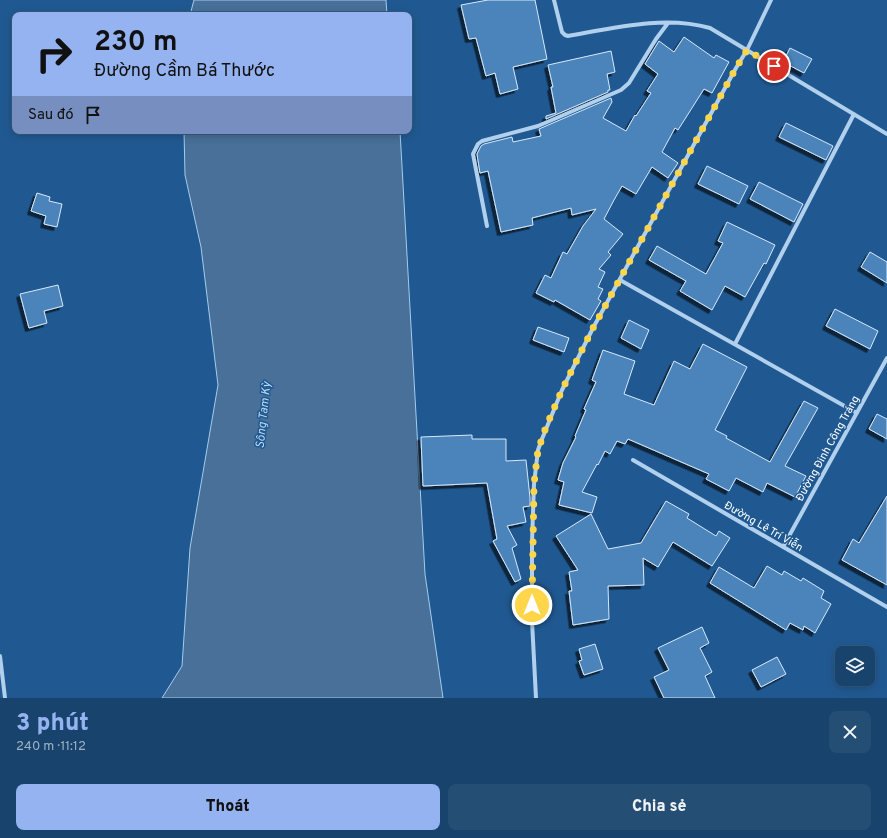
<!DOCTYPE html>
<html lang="vi">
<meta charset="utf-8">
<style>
:root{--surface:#18436d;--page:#254e75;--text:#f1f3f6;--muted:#9fb0c2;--line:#365c80;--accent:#95b2f1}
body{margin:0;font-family:Overpass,sans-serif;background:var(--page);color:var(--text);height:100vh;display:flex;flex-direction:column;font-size:15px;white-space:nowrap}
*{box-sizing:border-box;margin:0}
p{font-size:13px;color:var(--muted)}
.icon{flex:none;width:22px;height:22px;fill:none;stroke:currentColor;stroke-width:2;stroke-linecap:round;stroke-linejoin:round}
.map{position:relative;height:698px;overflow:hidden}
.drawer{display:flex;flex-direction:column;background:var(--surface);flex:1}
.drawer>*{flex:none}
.banner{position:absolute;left:12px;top:12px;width:400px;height:122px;border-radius:8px;box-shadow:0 2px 10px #0003,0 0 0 1px var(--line);background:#95b2f1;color:#111;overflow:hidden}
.controls{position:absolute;left:835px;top:646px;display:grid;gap:8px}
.controls a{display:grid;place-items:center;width:40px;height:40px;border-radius:8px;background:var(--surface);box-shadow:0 2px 10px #0003,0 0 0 1px var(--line);font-size:20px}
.pin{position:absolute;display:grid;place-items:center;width:34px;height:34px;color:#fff;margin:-17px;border:2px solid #fff;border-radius:50%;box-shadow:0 1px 4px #0007}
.me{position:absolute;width:44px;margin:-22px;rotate:0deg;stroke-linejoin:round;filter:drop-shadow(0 0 3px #0008)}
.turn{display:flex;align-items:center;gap:14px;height:84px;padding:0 16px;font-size:18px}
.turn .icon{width:52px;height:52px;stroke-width:2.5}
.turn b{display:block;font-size:28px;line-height:34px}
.then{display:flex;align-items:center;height:38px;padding:0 16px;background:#0003;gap:8px;font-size:15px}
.round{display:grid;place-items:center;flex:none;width:42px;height:42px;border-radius:8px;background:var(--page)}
.headline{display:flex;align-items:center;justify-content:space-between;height:68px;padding:0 16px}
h1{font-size:24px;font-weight:800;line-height:30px;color:var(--accent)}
.action{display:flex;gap:8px;margin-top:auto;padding:8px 16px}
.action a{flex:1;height:46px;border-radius:8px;background:var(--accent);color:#111;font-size:16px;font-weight:800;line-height:46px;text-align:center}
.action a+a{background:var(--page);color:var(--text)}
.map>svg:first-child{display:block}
.water{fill:#487098;stroke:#a4ccef}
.building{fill:#4c84ba;stroke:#d6e9fa;filter:url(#shadow)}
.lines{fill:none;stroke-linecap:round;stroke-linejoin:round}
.street{stroke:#b1d0ed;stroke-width:4}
.route{stroke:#ffd54a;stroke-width:7;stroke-dasharray:0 12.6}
.labels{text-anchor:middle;stroke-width:3;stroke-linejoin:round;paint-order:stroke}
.street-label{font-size:11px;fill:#fff;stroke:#205991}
.water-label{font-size:12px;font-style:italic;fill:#bddaf4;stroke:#205991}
</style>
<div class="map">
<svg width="887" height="698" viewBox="0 0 887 698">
<defs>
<filter id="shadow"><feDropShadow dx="-3.5" dy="3.5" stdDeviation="0" flood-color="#0009"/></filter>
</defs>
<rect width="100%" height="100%" fill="#205991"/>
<path class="water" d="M194 0H386L387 15H190Z
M184 131H400L425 574 443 698H162L182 666 190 548 218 385 201 247 185 175Z"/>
<path class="building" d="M488 0H535L547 59 513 67 518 89 500 94 495 73 486 76 476 38 469 39 461 5Z
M684 37 714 58 716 55 729 62 712 93 704 89 678 130 675 128 662 152 678 163 668 178 652 167 636 194 622 186 614 200 604 219 623 234 608 252 611 255 599 269 605 272 598 287 603 289 598 299 601 301 590 320 555 300 554 302 536 293 545 275 551 278 563 252 567 254 583 226 596 209 572 215 571 208 532 218 533 225 501 232 488 171 480 173 477 154 481 146 484 144 512 137 513 142 541 136 539 129 611 98 612 102 603 118 626 131 635 115 636 116 651 93 647 91 658 74 645 64 659 41 674 52Z
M790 48 812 59 804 73 783 62Z
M611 51 615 72 607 74 610 90H608V92L546 119V116L556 113 551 87H553L548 65Z
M786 123 833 146 826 160 779 137Z
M707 166 748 186 739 204 698 184Z
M759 182 803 204 794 222 750 199Z
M37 193 50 197 49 201 62 204 57 227 44 224 46 216 31 211Z
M727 222 775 245 766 264 764 263 745 297 725 286 712 310 680 291 686 281 649 260 657 246 706 274 723 243 718 241Z
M870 252 887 262V283L861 267Z
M58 285 63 306 44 311 47 323 29 328 20 294Z
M835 309 878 331 870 349 826 326Z
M629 320 649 330 641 349 621 338Z
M538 327 569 338 564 352 533 340Z
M703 344 747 367 715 430 727 436 726 438 770 462 804 401 818 408 785 466 806 476 795 497 767 483 763 492 736 478 729 491 706 479 709 474 628 439 625 444 617 441 610 454 605 451 598 465 597 464 582 492 597 497 592 513 559 505 564 482 558 480 563 463 576 437 575 436 586 410 584 409 596 382 592 380 603 350 635 361 624 394 654 405 674 361 690 369Z
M877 414 887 419V439L869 429Z
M472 435V439H506V461L526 460 530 498V506L523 507 526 522 507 526 517 545 512 548 521 579 515 582 493 541 497 539 487 483 423 486 421 437Z
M887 496V585L842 560 853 539 859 543Z
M666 501 689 514 687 518 716 536 719 531 730 538 712 566 673 542 658 567 643 558 644 585 608 586 609 619 573 625 569 591H572L569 572 578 570 556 536 591 514 608 549 641 543Z
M767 566 782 575 784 571 801 581 803 578 824 591 821 598 831 604 815 633 804 626 803 630 790 623 786 630 710 583 719 567 754 588Z
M702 627 709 643 700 648 712 672 705 676 715 698H664L654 677 669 670 658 648Z
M595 644 603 669 584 675 579 661 582 660 579 649Z
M777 657 786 674 761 687 752 670Z"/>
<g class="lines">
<path class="street" d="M554 0 562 32 565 35 568 36C614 28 664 15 710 28L887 134
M487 226 473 154 478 144 482 141 538 126 621 90 629 83 656 39 668 23
M620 280 857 413
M735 344 854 114
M633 460 887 607
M783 547 887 358
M0 656 5 698
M536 698 532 621V542L534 484 538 450 542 439 562 390 593 328 736 68 747 50 771 0"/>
</g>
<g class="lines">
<path class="route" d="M532 605 534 484 538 450 546 427 562 390 593 328 736 68 747 50 774 66"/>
</g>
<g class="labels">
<g class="street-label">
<text transform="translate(827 448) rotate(-61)" y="4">Đường Đinh Công Tráng</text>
<text transform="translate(764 526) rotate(30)" y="4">Đường Lê Trí Viễn</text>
</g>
<g class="water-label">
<text transform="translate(263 415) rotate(-84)" y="4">Sông Tam Kỳ</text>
</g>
</g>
</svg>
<div class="controls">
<a><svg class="icon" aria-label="layers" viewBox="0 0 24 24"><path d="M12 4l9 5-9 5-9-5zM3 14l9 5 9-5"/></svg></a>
</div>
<div class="pin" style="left:774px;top:66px;background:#d93025"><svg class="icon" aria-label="arrive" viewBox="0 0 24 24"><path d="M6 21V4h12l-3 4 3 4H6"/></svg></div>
<svg class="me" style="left:532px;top:605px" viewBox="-20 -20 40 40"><circle r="17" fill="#ffd54a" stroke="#fff" stroke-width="3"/><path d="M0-11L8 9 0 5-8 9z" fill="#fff"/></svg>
<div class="banner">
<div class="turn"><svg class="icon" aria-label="right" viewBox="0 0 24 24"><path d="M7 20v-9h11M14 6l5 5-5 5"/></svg><div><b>230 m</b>Đường Cầm Bá Thước</div></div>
<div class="then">Sau đó<svg class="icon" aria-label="arrive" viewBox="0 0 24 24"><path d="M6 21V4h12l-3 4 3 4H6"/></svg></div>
</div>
</div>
<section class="drawer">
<div class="headline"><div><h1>3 phút</h1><p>240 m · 11:12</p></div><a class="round"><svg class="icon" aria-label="close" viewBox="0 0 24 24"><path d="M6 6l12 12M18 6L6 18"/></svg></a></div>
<div class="action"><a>Thoát</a><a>Chia sẻ</a></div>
</section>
